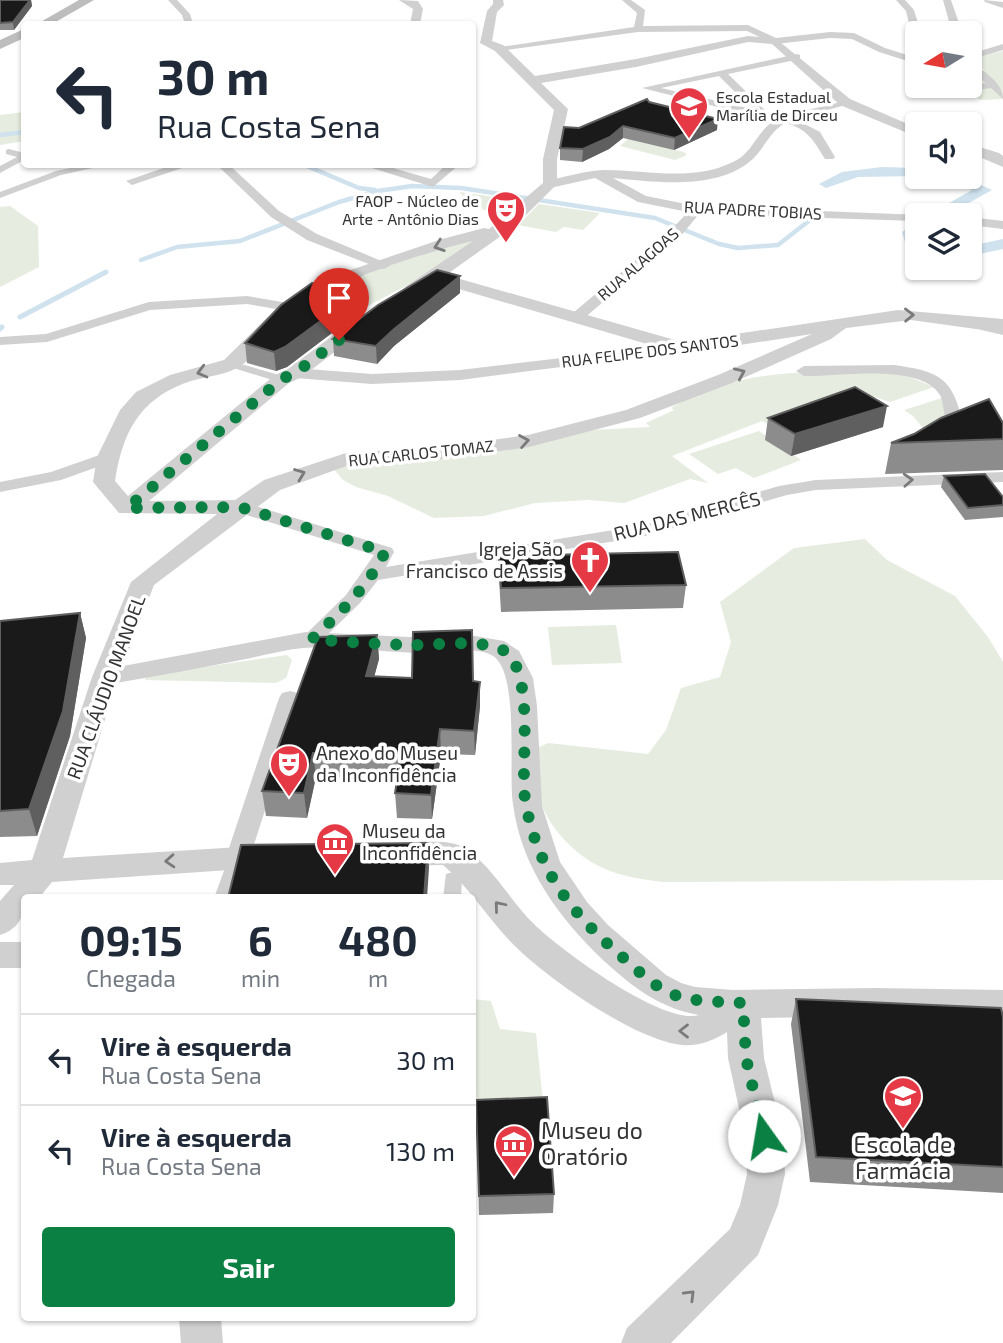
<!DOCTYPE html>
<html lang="pt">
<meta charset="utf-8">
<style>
:root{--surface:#fff;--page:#f6f6f7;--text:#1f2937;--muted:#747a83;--line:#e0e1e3;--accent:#0b8043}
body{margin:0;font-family:"Exo 2",sans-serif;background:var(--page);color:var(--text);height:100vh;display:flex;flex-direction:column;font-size:26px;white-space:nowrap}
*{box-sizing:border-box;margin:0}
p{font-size:23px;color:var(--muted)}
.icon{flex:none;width:38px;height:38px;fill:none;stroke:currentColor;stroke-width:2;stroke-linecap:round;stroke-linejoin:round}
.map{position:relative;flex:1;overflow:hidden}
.details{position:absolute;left:21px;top:894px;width:455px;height:427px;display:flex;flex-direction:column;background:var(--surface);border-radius:7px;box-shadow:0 2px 5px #0004}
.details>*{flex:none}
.guide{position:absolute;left:21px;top:21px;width:455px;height:147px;border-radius:7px;box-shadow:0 2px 5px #0004;background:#fff;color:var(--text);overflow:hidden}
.needle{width:46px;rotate:259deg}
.controls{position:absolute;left:905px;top:21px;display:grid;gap:14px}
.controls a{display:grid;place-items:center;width:77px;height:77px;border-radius:7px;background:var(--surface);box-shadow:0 2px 5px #0004;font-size:35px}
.pin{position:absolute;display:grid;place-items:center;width:60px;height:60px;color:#fff;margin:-72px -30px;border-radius:50% 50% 50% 0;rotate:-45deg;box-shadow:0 0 7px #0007}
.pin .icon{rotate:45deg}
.me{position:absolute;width:77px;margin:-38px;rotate:347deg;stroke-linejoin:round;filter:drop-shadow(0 0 5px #0008)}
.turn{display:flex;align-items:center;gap:24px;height:147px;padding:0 21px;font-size:32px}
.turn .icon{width:91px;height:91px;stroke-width:2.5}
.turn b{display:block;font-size:49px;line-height:60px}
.eta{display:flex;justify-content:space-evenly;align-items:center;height:119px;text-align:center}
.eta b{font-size:42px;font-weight:700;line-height:49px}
.button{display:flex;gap:14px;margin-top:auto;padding:14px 21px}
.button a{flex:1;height:80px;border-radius:7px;background:var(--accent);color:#fff;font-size:28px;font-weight:700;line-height:80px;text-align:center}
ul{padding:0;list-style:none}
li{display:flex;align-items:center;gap:21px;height:91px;padding:0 21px;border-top:2px solid var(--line)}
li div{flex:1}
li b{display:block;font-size:26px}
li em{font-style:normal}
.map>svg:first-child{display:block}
.green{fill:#e6ecdf}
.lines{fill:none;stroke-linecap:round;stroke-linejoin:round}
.stream-far1{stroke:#cfe2ee;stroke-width:4.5}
.stream{stroke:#cfe2ee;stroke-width:5}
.canal{fill:#cfe2ee;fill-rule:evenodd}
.pedestrian{fill:#d0d0d0;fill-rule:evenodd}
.minor{fill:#d0d0d0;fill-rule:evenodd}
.tertiary{fill:#d0d0d0;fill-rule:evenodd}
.secondary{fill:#bdbdbd;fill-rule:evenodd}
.wall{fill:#8c8c8c}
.shaded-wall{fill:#5f5f5f}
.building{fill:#1a1a1a;stroke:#5f5f5f;stroke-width:2}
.oneway{stroke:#7a7a7a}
.route{stroke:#0b8043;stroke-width:12;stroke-dasharray:0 21.6}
.labels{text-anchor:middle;stroke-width:7;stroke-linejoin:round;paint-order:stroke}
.far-poi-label{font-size:16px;fill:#333;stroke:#fff;text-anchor:start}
.far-street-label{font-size:16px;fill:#333;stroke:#fff}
.street-label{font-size:19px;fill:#333;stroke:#fff}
.poi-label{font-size:19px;fill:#333;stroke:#fff;text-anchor:start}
.near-poi-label{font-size:23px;fill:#333;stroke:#fff;text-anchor:start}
</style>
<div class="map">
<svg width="1003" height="1343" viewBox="0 0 1003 1343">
<rect width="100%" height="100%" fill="#fff"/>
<path class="green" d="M1003 51V99L981 100 951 86H970V70L985 72 975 58Z
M24 112V141L0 145V115Z
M628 139 684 152 687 155 675 160 620 146Z
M460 192 515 200 521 203 504 220 465 200Z
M539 204 600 213 583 230 564 227 556 232 518 225Z
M10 206 38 226 39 267 0 287V207Z
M473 239 474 242 427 275 360 310 328 286 378 267Z
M873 370 905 375 934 387 890 402 854 390 768 424 762 421 672 456 708 483 690 479 624 503 589 500 535 503 484 516 434 518 388 496 356 487 343 480 331 466 572 431 650 427 646 423 674 410 671 408C730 370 804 372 873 370Z
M942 398 946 415 928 434 913 416 904 410Z
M759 431 801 460 754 478 736 468 718 474 689 454Z
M865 539 887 560 955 596 988 637 1003 662V880L662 882C648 880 633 878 619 874 579 863 541 824 535 782 534 772 534 761 533 750L548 743 648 754 666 730 681 688 720 677 731 642 720 602 794 548Z
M616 625 622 663 552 665 548 627Z
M287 655 292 660 286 678 276 683 145 680 147 675Z
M473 999 491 1001 500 1029 536 1033 544 1112 478 1115 475 1079H473Z"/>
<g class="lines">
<path class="stream-far1" d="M0 135 24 132
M302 164 359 188 375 190
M141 260 177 247 240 241 339 202 378 191 412 186 461 188 655 218 719 244 738 248 778 245 815 216"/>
<path class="stream" d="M20 317 106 272
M0 329 2 327"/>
<path class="canal" d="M882 167 917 168V176L858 177 826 188 819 184 842 172Z
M945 177H964L992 190 947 215H928L972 190 947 180Z
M917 222V248L905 242 902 232Z
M1003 239V249L970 256V246Z"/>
<path class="pedestrian" d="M9 149 24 153V160L0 173V166L17 157 6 154V150Z
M90 164H111L61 175 0 198V192L56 171Z
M231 361 286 377 288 379 282 383 227 366 225 364Z
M238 850 244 852 247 857 233 898H214L229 857 232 852Z
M453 872 460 874 462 879 461 898H443L446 874Z"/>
<path class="minor" d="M168 0H177L190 14 193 24H185L182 15Z
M622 0H631L645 10 643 26 748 25 776 38 830 32 854 33 885 48 917 58V64L879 52 852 39 830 38 775 44 747 31 638 32 499 51 494 48 634 27 637 13Z
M896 0H905L914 10 921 33H917V39L912 36 906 11Z
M943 0H951L960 26 954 29 955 33H947L944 28 950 25Z
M984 0 1003 2V8L985 2Z
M1003 44V50L970 60V54Z
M797 54 800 55V59L728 74 767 112 783 116 849 100V104L795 119 820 132 835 157 833 159H825C814 141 807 128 785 123 767 134 764 151 748 163 712 190 655 182 613 178L646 196 696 206 922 215H917V221L699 214 680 237 583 319H573L571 316 573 313 670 231 688 212 638 202 595 178 550 188 544 184 546 181C564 177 585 171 604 170 648 170 692 182 733 162 752 154 757 131 774 121L642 88ZM719 76 752 109 661 88Z
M970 63C984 70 1003 83 1003 99L991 88 950 94V90L986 83 970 70Z
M175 164H194L132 185 126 181Z
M216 164H228L279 211 317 234 391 265 384 269 379 268 307 240 271 217Z
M359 164H379L431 179 447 164H460L433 187Z
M970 217 1003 221V229L970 225Z
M247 296 288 303 295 307 288 311 247 304 150 310 47 342 0 345V337L46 334 149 302Z
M978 321 1003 327V335L973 328 971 325 973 322Z
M681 344 688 348 686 351 460 380 372 384 295 378 287 373 295 368 372 374 460 370Z
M894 365C933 371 951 374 961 416L945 438H933L931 434 945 416C943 409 943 400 940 395 920 362 837 377 804 376L796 371 804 366Z
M108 452 114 453 117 457 114 461 61 480 0 492V482L51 472Z
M1003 472V482L816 490 787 495 646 536 378 580 360 603 319 643H305L302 639 305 635 346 595 374 555 234 511 231 507 240 502 246 503 392 548 394 552 386 567 644 525 779 486 816 480Z
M290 691 298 693 301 698 250 857 247 863 238 866 229 863 226 857 279 698 282 693Z"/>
<path class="tertiary" d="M399 0 418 1 423 9 420 24H410L413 9Z
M493 0H503L504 5 497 12 492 41 503 45 535 76 636 59 748 36 775 38 850 99 917 128V137L840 105 772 44 748 42 636 67 541 83 568 109 557 159V184L515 226 446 275 682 342 898 310 1003 319V329H976L911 320 846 328 831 339 732 383 640 418 529 447 427 461 352 464 280 490 154 585 123 666 306 632 409 637 475 636 504 641 519 651 533 678 537 706 542 806 560 862 587 902 608 925 666 975 681 983 695 987 733 990 874 988 1003 990V1018L874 1016 761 1018 764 1058 783 1136 785 1174 778 1205 758 1255 671 1343H621L627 1328 730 1229 740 1205 747 1174 745 1136 728 1058 727 1032C715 1040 697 1047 682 1045 634 1040 543 976 510 941 487 917 469 887 443 865L392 866 381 863 377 855 381 847C397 842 446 838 461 846 489 861 511 902 534 924 560 950 664 1026 699 1015 659 1008 633 987 604 961 559 918 521 867 513 804 508 773 520 673 493 656 476 645 444 653 425 653 384 653 344 645 303 648 282 650 262 656 241 660 199 668 158 676 116 683L63 858 273 845 284 848 288 856 284 864 273 867 52 882 39 898H24C24 917 19 929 0 935V901L14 885H0V863L32 860 92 677 131 582 217 514 119 513 93 482 97 457 120 410 136 392 170 375 224 360 282 303 324 279 442 239 484 228 489 229 543 183V159L554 110 495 51 480 43 487 11 493 4ZM473 241 405 287 402 291 405 295H417L435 282 681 354 812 334 718 375 626 410 528 435 427 449 349 452 264 480 235 500 149 501 289 383 302 377 367 327 370 323 367 319H355L288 369 275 375 128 496 115 481C122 434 139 400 185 383 201 377 222 376 237 368 255 359 276 325 294 311 330 282 426 252 473 241Z
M970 144 999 153 1003 156V167L970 153Z
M0 942H24V968H0Z
M179 1318H221L223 1343H181Z"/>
<path class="secondary" d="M79 0H94L52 24H37Z
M24 29V38L0 49V40Z"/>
</g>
<path class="wall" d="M0 0H31L32 6 14 30H0Z
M649 102 717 130 674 150 623 138 609 149 582 162 560 160V148L579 128Z
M460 276V293L394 346 377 364 334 356 333 339Z
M361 311 287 367 276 371 247 363 245 343Z
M768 418 883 427 791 456 765 440Z
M1003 423V470L885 474 891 443Z
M944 476 1003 497V517L965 520 941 487Z
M499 556 686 585 683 608 501 612 499 579Z
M80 613 86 638 70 736 37 836 0 837V621Z
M377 635 379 659 374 676 480 682V706L475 755 441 754 432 819 397 818 395 793 397 781 316 777 307 818 266 816 262 791Z
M796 999 1003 1017V1193L810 1182 791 1024Z
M476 1100 554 1194 553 1213 479 1215Z"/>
<path class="shaded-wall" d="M30 0H31L32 6 14 30 13 22Z
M718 119 717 130 674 150 675 138Z
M623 126V138L609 149 582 162 583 149Z
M460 276V293L394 346 377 364 376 346 393 330Z
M360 292 361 311 287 367 276 371 274 352Z
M887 406 883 427 791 456 795 434Z
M80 613 86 638 70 736 37 836 29 809Z
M377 635 379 659 368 700 366 676Z
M480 682V706L475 755 474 731Z
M440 729 441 754 432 819 431 795Z
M313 753 316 777 307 818 304 793Z
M428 843 429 868 427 898H424Z"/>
<path class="building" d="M0 0H30L13 22 0 23Z
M647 99 649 102 718 119 675 138 623 126 610 137 583 149 560 148 564 127 579 128Z
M437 270 460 276 393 330 376 346 333 339 378 305Z
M312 283 360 292 285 347 274 352 245 343 281 305Z
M855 387 887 406 795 434 768 418Z
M989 399 1003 423V439L891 443 914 434 941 418Z
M985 474 1003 497V505L968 508 944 476Z
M678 552 686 585 501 588 499 556Z
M80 613 63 711 29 809 0 811V621Z
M472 630 473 681 480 682 474 731 440 729 431 795 395 793 401 756 313 753 304 793 262 791 318 637 377 635 366 676 412 678 413 632Z
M428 843 424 898H228L241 845Z
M796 999 1001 1008 1003 1017V1167L816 1157Z
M547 1097 554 1194 479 1196 476 1100Z"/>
<defs><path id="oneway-chevron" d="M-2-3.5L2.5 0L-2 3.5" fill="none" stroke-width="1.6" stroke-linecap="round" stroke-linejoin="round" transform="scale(1.75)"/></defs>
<g class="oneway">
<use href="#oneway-chevron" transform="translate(439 246) rotate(161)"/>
<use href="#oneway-chevron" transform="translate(909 315) rotate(-1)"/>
<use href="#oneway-chevron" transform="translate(202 372) rotate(165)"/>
<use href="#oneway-chevron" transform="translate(740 373) rotate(-24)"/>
<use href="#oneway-chevron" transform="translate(524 441) rotate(-10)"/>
<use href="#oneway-chevron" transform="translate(300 474) rotate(-21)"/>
<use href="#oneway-chevron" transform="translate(908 480) rotate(-3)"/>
<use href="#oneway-chevron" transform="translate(170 861) rotate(176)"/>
<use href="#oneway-chevron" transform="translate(499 906) rotate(-130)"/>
<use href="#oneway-chevron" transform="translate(684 1031) rotate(-180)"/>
<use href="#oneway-chevron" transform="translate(690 1295) rotate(-45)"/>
</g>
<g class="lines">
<path class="route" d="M339 340 295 373 282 379 127 508 240 507 385 552C367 588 341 612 312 639 345 642 379 644 413 645 435 645 484 639 503 650 536 670 520 764 525 799 537 872 573 915 627 961 642 974 656 988 675 995 696 1003 721 1001 743 1003L746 1058 764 1136"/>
</g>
<defs>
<symbol id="school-pin" viewBox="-11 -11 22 30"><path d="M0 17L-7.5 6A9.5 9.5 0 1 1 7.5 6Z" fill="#e63946" stroke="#fff"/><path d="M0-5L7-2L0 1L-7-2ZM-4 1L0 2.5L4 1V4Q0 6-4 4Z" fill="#fff"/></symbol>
<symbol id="theatre-pin" viewBox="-11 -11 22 30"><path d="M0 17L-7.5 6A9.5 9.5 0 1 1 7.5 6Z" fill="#e63946" stroke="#fff"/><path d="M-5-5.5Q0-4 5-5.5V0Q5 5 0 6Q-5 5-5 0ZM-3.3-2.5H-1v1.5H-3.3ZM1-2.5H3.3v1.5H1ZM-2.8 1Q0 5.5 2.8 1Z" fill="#fff"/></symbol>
<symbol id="church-pin" viewBox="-11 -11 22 30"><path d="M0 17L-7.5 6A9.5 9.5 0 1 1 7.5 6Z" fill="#e63946" stroke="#fff"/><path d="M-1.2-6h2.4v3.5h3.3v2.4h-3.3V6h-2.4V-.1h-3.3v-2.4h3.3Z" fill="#fff"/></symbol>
<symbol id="museum-pin" viewBox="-11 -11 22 30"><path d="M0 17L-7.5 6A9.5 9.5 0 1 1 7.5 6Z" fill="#e63946" stroke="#fff"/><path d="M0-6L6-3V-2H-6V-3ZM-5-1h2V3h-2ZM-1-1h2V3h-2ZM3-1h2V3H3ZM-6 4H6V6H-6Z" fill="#fff"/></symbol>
<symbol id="university-pin" viewBox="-11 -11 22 30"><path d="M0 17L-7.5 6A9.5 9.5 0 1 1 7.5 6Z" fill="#e63946" stroke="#fff"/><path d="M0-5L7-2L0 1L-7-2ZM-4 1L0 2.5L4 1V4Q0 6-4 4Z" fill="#fff"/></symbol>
</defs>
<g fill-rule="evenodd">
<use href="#school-pin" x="667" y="84" width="44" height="60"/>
<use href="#theatre-pin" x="484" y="188" width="44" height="60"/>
<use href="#church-pin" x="568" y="538" width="44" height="60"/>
<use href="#theatre-pin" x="267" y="742" width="44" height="60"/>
<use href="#museum-pin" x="313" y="820" width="44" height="60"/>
<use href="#university-pin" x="881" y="1074" width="44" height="60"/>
<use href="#museum-pin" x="492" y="1122" width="44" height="60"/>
</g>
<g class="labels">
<g class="far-poi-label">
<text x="716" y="103">Escola Estadual<tspan x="716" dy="18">Marília de Dirceu</tspan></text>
<text x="479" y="207" text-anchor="end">FAOP - Núcleo de<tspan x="479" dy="18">Arte - Antônio Dias</tspan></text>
</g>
<g class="far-street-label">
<text transform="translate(753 210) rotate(3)" y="6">RUA PADRE TOBIAS</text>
<text transform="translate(638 264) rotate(-41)" y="6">RUA ALAGOAS</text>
<text transform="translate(650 351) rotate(-7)" y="6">RUA FELIPE DOS SANTOS</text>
<text transform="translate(421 453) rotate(-6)" y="6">RUA CARLOS TOMAZ</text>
</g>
<g class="street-label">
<text transform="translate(687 516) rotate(-14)" y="7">RUA DAS MERCÊS</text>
<text transform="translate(106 687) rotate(-70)" y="7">RUA CLÁUDIO MANOEL</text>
</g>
<g class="poi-label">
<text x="563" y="556" text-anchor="end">Igreja São<tspan x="563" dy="22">Francisco de Assis</tspan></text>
<text x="316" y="760">Anexo do Museu<tspan x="316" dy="22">da Inconfidência</tspan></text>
<text x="362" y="838">Museu da<tspan x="362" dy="22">Inconfidência</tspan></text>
</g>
<g class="near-poi-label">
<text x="541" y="1139">Museu do<tspan x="541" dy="26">Oratório</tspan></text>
<text x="903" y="1153" text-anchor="middle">Escola de<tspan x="903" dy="26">Farmácia</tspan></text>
</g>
</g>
</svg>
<div class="controls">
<a><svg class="needle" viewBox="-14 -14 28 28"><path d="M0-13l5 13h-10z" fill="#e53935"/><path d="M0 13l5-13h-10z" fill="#747a83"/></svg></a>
<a><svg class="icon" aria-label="sound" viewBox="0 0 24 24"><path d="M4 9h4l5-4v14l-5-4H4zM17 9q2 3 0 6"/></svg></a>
<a><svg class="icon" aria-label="layers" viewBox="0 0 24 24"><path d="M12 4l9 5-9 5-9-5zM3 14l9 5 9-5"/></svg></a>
</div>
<div class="pin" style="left:339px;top:340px;background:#d93025"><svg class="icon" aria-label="arrive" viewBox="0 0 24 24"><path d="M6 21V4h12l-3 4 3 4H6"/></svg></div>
<svg class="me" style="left:764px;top:1136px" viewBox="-20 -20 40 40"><circle r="19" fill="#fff"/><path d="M0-13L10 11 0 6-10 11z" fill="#0b8043"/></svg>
<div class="guide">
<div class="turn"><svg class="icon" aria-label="left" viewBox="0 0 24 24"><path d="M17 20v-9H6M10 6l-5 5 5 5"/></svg><div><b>30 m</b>Rua Costa Sena</div></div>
</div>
<section class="details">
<div class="eta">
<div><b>09:15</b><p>Chegada</p></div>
<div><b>6</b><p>min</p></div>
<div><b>480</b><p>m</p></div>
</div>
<ul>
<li><svg class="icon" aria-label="left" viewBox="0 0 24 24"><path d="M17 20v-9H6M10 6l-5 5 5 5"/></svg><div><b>Vire à esquerda</b><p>Rua Costa Sena</p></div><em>30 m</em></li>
<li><svg class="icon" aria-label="left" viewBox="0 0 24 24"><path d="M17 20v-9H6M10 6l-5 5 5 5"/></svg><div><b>Vire à esquerda</b><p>Rua Costa Sena</p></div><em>130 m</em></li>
</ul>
<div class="button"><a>Sair</a></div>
</section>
</div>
